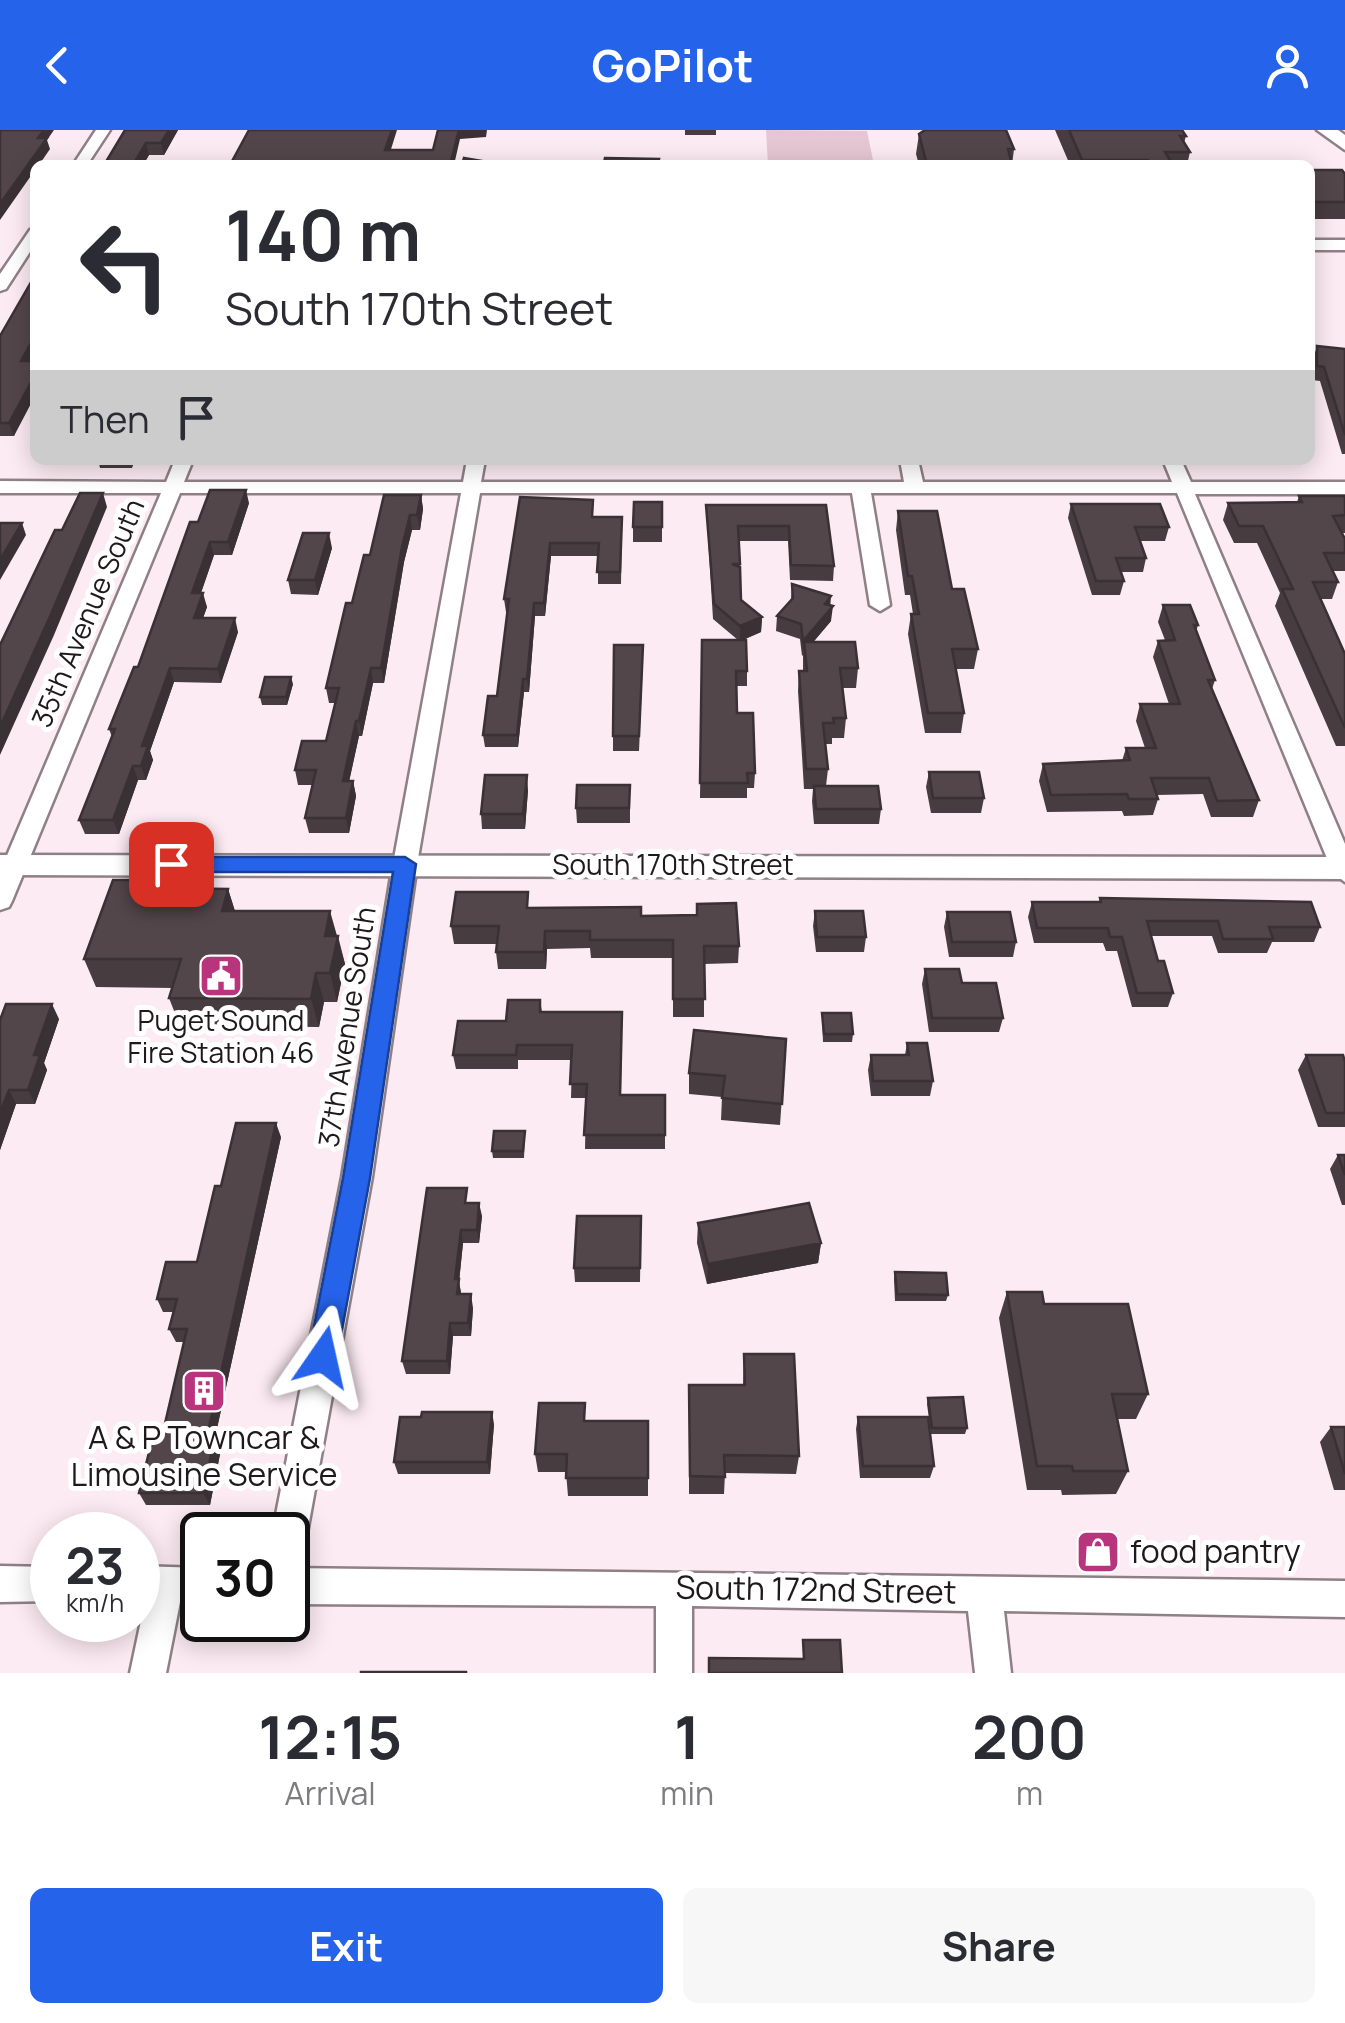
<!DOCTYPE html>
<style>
:root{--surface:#fff;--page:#f7f7f7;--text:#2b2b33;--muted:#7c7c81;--accent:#2563eb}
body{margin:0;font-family:Manrope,sans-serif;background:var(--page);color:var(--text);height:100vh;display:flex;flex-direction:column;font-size:38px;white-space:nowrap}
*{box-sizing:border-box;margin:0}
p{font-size:32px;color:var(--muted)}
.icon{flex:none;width:55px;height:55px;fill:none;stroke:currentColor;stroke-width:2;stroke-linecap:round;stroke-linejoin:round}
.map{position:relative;height:1543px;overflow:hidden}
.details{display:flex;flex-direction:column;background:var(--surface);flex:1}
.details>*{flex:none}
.banner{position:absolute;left:30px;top:30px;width:1285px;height:305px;border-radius:15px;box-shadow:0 5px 25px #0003;background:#fff;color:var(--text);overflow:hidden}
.speed{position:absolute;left:30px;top:1382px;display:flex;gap:20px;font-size:50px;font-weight:700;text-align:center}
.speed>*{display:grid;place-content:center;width:130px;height:130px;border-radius:50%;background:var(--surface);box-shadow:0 5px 25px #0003;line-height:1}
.speed small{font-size:25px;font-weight:400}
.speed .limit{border:5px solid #111;border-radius:15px;background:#fff;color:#111}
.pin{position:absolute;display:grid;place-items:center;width:85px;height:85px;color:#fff;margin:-42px;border-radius:20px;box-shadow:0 5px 15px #0006}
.me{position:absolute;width:110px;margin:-55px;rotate:11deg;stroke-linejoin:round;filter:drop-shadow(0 0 8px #0008)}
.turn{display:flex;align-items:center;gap:35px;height:210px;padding:0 30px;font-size:45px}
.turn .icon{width:130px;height:130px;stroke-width:2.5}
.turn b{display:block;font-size:70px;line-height:85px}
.then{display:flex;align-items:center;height:95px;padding:0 30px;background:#0003;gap:20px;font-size:38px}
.eta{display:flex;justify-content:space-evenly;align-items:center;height:170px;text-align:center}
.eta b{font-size:60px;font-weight:700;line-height:70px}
.action{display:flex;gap:20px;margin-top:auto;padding:20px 30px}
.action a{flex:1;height:115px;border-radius:15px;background:var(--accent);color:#fff;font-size:40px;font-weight:700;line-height:115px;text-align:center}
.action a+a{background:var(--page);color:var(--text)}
header{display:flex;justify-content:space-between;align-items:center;height:130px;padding:0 30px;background:var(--accent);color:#fff;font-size:45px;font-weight:700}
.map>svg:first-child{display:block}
.green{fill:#e5c7d3}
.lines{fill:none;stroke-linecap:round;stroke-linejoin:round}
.minor-casing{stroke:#8f8086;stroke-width:5}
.tertiary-casing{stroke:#8f8086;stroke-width:5}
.secondary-casing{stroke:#8f8086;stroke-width:5}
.minor{fill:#fff;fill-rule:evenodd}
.tertiary{fill:#fff;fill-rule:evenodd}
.secondary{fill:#fff;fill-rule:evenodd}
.wall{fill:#473c40}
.shaded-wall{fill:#3a3134}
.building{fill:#53464b;stroke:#3a3134;stroke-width:2.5}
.route{fill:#2563eb;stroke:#184099;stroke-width:2.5}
.labels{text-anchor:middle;stroke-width:10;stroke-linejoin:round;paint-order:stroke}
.street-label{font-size:28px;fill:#1f191c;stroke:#fff}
.poi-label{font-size:28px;fill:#1f191c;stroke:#fff}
.near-poi-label{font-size:32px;fill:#1f191c;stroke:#fff}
.near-street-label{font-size:32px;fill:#1f191c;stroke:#fff}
</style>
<header><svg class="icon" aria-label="back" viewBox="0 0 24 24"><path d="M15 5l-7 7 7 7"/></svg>GoPilot<svg class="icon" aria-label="person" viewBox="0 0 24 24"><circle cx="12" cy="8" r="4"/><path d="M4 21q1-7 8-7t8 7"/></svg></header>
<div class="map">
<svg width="1345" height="1543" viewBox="0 0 1345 1543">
<rect width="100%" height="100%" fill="#fcebf2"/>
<path class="green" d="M766 0 867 1 874 35H768Z"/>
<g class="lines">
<defs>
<path id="minor" d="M96 0H110L87 35H73Z
M35 99V114L6 159 0 161V144L30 100Z
M1310 110H1345V120H1310Z
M175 330H193L184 352H463L467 330H485L481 352H904L900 330H918L923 352H1172L1163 330H1181L1191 352H1345V364H1195L1345 714V752L1333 743 1177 363H871L890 475 880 481 870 475 852 363H480L417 734 372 1047 305 1414 300 1426 288 1431V1405H272L342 1047 393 734 461 363H180L12 771 9 777 0 780V742L161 363H0V351L166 352Z
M0 1436 52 1437V1471L0 1472Z
M138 1436 202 1438V1472H180L166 1543H130L145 1472 138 1471Z
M288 1438 1345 1451V1487L1004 1481 1011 1543H975L968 1481 692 1476V1543H656V1476L288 1474Z"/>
<path id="tertiary" d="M0 725 1345 727V749L0 745Z"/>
<path id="secondary" d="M1317 0H1338L1345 5V20Z"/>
</defs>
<use href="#minor" class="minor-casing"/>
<use href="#tertiary" class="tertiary-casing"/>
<use href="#secondary" class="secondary-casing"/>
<use href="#minor" class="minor"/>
<use href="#tertiary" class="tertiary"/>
<use href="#secondary" class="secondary"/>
</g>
<path class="wall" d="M125 0H178L164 25H149L143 35H104Z
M685 0H716V5H685Z
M1055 0H1182L1186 6 1184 13 1190 22 1187 35H1070Z
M919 4 1014 19 1012 35H919L916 24Z
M1310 40 1345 44V89H1310Z
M35 147V226L14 306H0V206Z
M1317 216 1345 219V324H1342L1320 251 1312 250 1313 229Z
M98 330H135L132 338H100Z
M223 330H282V331L224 333Z
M377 330H425L424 334H377Z
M421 365 423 379 420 400H412L404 432 384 553H373L362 606H359L349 651H353L356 666 349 703H309L305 688 313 655H298L295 640 326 611 335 573H329L326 558 352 473 370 425Z
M1299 366H1345V403H1342L1345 409V441H1333L1338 452 1332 469H1321L1345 524V616H1336L1275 476 1280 463 1257 413H1234L1223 390 1228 373 1297 372Z
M520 367 593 387H622L621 454H598V426H551L545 486H535L529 562H524L518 617H485L483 605 497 566 507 482H506L504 469Z
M662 372V412H633V397Z
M249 373 232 425H214L201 463 207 477 203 488 238 502 221 553 174 552 150 621 153 630 146 650H138L119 704H85L79 690 112 607 109 599 138 537 198 392Z
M1071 374 1169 397 1165 411H1140L1146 428 1143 442H1120L1124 451 1120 465H1092L1068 388Z
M706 375H826L834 436 833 451 790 450 788 411H738L741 470 762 487 761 502 743 510 747 541V556H737V583L755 643 754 658H747V668H700L702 510H738L713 489Z
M898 381 952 459 978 519 974 539H956L964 583 961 603H925L908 504 911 484H913L910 465H905L896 400Z
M332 418 318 465 291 464 288 450Z
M792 454 830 475 831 491 813 512 858 538 856 558H843L846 588 844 608H832V614H825L828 639 826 656 881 679 879 694H814L812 671 813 659H804L798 561 799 541H803V525L802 526 800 509 776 501 777 486 791 470Z
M1163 475 1198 495 1196 502 1215 550 1212 559 1259 670 1253 687H1211L1203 664 1157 665 1158 669 1153 685 1124 686 1122 681 1047 682 1039 651 1043 634 1122 631 1126 618H1145L1136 591 1140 574H1169L1153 527 1158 511 1165 510 1158 492Z
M643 530 639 621H613V606Z
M293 554 287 575H262L260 567Z
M929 642 984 668 981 683H931L926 657Z
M630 655V693H577L576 678Z
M528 660 525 699H482L481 684Z
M162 759H228L235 781 338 806 345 834 337 872H324L319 897 180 896 169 868 172 858 96 857 84 829Z
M1100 768 1320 797 1314 812H1272L1267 823H1218L1212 806H1151L1158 831 1173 863 1168 877H1132L1117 821H1106L1103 813H1034L1028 787 1032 772H1099Z
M530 778 641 786 739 816 738 833 704 834V887H673V828H591L590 818 547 819 546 839H498L496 822 497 814H454L451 796Z
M815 781 866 807 864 822H816L813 796Z
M947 782 1016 812 1013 827H949L944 797Z
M925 839 962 853 1003 888 999 902H929L922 854Z
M540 870 542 882H622L621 965H665V1019H585L586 968H571L572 930H518V939H456L453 925Z
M822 883 853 904 852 912H823Z
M59 889 44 933 47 940 35 974H16L0 1020V890Z
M786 909 780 995 721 990 722 967 689 964V943Z
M907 913 933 951 930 966H871L868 940 871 925H905Z
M1306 925 1345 932V997H1318L1298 940Z
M525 1001 524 1028H493L492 1021Z
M281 1007 216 1303 222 1314 210 1375H146L139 1363 163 1302 184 1212H176L169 1199 173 1182H163L157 1169 197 1132 221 1056Z
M1338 1025H1345V1075H1342L1330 1039Z
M469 1073 482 1086 479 1113H463L459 1152 461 1164 473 1178 471 1206H453L450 1244H406L402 1231Z
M641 1086 640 1152H575L574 1138Z
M698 1093 821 1113 818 1133 707 1154 697 1113Z
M895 1142 948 1165 946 1171H895L894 1149Z
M1007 1162 1044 1174 1148 1264 1136 1289H1117L1128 1341 1116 1364 1062 1365 1061 1360H1027L999 1188Z
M744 1224 799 1326 796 1344 725 1343 724 1364H689V1255H743Z
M928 1268 967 1298 965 1304H931L927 1274Z
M421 1287 494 1294 490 1344H398L394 1332Z
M858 1287 934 1336 930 1348H860L856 1299Z
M587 1291H648V1366H568L566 1342H538L535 1324Z
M1331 1297H1345V1360H1334L1320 1312Z"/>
<path class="shaded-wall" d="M44 0H54L47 10 50 19 39 35H35V40L0 90V74Z
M169 0H178L164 25 161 13Z
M392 0H397L387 32 385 20Z
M459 0H487L486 7 460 9 454 35H450Z
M146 13 149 25 143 35H133Z
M35 206V226L26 244 21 231Z
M35 245V266L14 306 9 293Z
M246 360 249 373 232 425 228 412Z
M103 363 107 377 54 505 0 625V597Z
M421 365 423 379 420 400 417 385Z
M410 385 412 400 404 432 384 553 381 538 402 417Z
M22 393 26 405 0 450V430Z
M329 403 332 418 318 465 315 450Z
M210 412 214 425 196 477 192 463Z
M550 413 551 426 545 486 544 473Z
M203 463 207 477 198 502 194 488Z
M831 466 830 480 833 476 831 491 805 522 804 512 802 526 803 511 825 474Z
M534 473 535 486 529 562 527 549Z
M762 487 761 502 740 511V496Z
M235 488 238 502 221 553 218 539Z
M170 538 174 552 150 621 153 630 146 650 141 636 142 616Z
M371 538 373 553 362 606 359 591Z
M291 547 293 554 287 575 286 567Z
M523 549 524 562 518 617 517 605Z
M356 591 359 606 346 666 343 651Z
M133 636 138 650 119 704 113 690Z
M527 645 528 660 525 699 523 684Z
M353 651 356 666 349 703 346 688Z
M228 759 237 788 222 781Z
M330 781 345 834 337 872 330 843 325 806Z
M545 801 547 819 546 839 544 822Z
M316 843 324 872 319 897 311 869Z
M52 874 59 889 44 933 47 940 35 974 28 960 34 925Z
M9 960 16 974 0 1020V983Z
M276 993 281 1007 216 1303 222 1314 210 1375 203 1363 208 1302Z
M479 1073 482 1086 479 1113 477 1100Z
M461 1100 463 1113 459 1152 461 1162 460 1178 455 1149Z
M821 1113 818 1133 707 1154 708 1134Z
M471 1164 473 1178 471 1206 468 1193Z
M450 1193 453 1206 450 1244 447 1231Z
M492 1282 494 1294 490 1344 487 1332Z"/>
<path class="building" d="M0 0H44L38 8H47L0 74Z
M125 0H169L161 13H146L133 35H104Z
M249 0H392L385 20H433L438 0H459L450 35H230Z
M925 0H1006L1014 19H1008L1012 35H927L919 4Z
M1069 0H1182L1186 6H1180L1190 22H1165L1173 35H1151L1148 30H1082Z
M464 28 482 31 481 35H462Z
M605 28 659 29 658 33H669V35H580V33H604Z
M1310 40H1342L1345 44V72H1310Z
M34 147 35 206 21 231H35V245L9 293H0V206Z
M1317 216 1345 219V305L1324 237 1317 236Z
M210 360H246L228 412H210L192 463H203L194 488H235L218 539 170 538 142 616H148L141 636H133L113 690H79L115 599H109L134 537H138L190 392H198Z
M80 363H103L48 491 0 597V515L55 400H62Z
M384 365H421L417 385H410L402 417 381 538H371L359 591H356L343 651H353L346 688H305L316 640H295L302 611H326L339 558H326L346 473H352L364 425H370Z
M1299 366H1345V385L1333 386 1345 409V423H1324L1338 452H1313L1345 524V598L1282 459H1293L1263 396H1239L1228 373 1302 372Z
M520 367 593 370 592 387H622L620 442H597L599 413H550L544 473H534L527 549H523L517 605H483L488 566H497L509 469H504Z
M634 372H662V397H633Z
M1071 374H1160L1169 397H1135L1146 428H1116L1124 451H1096Z
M706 375H826L834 436 791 435 789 396H738L740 434H732L740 437 741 470 762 487 740 496 714 474Z
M898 381H937L952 459H964L978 519H952L964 583H928L911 484H919L912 446H908Z
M0 393H22L0 430Z
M303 403H329L315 450H288Z
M792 454 831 466 825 474 833 476 803 511 801 494 777 486 793 468Z
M1163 475H1190L1198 495H1194L1215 550H1208L1259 670 1217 671 1209 648H1151L1158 669H1129L1127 664 1051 665 1043 634 1130 630 1126 618H1156L1140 574H1180L1158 511 1175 510Z
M702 510H746L747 541H736L737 583H753L755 643H747L748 653H700Z
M804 512H855L858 538H840L846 588H833L834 593H823L828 639H806L799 541H807Z
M614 515H643L639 606H613Z
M265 547H291L286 567H260Z
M929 642H979L984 668H933Z
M485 645H527L523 684H481Z
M577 655H630L629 678H576Z
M814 656H878L881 679H816Z
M113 750H159L156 758 228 759 222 781H330L325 806H338L330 843H316L311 869 169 868 181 829H84Z
M456 762H528L527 778 641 777V786L697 785V774L736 773 739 816H704L705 869H673V810H590V801H545L544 822H496L499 796H451Z
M1100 768 1311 772 1320 797H1269L1273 809H1223L1218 791H1147L1158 831H1164L1173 863H1137L1122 807H1110L1108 798H1037L1032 772H1101Z
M815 781H863L866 807H817Z
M947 782H1010L1016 812H952Z
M925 839H959L962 853H996L1003 888H932Z
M508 870H540V882H622L620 965H665V1005H584L587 954H570L572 915H517L516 925H453L458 891H506Z
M6 874H52L34 925H40L28 960H9L0 983V890Z
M822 883H851L853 904H824Z
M694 900 786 909 782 974 722 968 725 946 689 943Z
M907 913H927L933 951H873L871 925H909Z
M1306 925H1343L1345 932V983H1326Z
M236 993H276L208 1302H216L203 1363H139L154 1302H163L187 1199H169L177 1169H157L166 1132H197L215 1056H221Z
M494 1001H525L523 1021H492Z
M1338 1025H1345V1045Z
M427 1058H467L465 1073H479L477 1100H461L455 1149H459L457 1164H471L468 1193H450L447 1231H402Z
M809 1073 821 1113 708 1134 698 1093Z
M577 1086H641L640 1138H574Z
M895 1142 946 1143 948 1165 897 1164Z
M1007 1162H1042L1044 1174H1128L1148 1264H1112L1128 1341H1073L1072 1336H1037Z
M744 1224H794L799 1326 724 1325 725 1347 690 1346 689 1255H745Z
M963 1267 967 1298H932L928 1268Z
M539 1273H585L584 1291H648V1348H566L567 1324H535Z
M422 1282H492L487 1332H394L400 1287H421Z
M858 1287H928L934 1336H863Z
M1331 1297H1345V1344Z
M803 1510H840L842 1543H709V1528L804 1529Z
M361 1542H466V1543H361Z"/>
<path class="route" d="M171 727H405L416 734 370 1048 337 1227 333 1237 323 1241 312 1237 308 1227 343 1048 393 742H171L160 734Z"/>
<defs>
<symbol id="civic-square" viewBox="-11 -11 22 22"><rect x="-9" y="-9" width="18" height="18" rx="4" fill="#b8357d" stroke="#fff"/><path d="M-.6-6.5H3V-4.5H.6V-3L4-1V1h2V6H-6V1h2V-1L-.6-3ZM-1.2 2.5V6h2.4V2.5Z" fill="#fff"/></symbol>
<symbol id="building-square" viewBox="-11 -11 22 22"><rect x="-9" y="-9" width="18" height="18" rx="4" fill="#b8357d" stroke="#fff"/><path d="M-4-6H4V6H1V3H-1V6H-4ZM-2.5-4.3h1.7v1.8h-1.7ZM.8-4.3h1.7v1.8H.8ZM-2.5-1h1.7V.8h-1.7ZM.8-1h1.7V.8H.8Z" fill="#fff"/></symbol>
<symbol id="shop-square" viewBox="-11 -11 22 22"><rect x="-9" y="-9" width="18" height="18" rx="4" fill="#b8357d" stroke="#fff"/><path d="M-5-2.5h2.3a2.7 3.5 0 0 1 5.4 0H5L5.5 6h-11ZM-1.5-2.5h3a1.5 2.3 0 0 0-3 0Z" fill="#fff"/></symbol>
</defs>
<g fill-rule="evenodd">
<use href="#civic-square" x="196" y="821" width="50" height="50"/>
<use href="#building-square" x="179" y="1236" width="50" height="50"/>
<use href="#shop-square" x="1073" y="1397" width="50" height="50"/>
</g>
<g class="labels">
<g class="street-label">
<text transform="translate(88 483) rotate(-67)" y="10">35th Avenue South</text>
<text x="673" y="745">South 170th Street</text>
<text transform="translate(347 897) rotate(-81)" y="10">37th Avenue South</text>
</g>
<g class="poi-label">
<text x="221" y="901">Puget Sound<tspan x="221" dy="32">Fire Station 46</tspan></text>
</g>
<g class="near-poi-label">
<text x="204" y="1319">A &amp; P Towncar &amp;<tspan x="204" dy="37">Limousine Service</tspan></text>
<text x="1130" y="1433" text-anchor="start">food pantry</text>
</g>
<g class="near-street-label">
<text transform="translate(816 1460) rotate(1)" y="11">South 172nd Street</text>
</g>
</g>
</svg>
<div class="speed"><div>23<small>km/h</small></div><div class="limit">30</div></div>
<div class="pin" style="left:171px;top:734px;background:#d93025"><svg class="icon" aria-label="arrive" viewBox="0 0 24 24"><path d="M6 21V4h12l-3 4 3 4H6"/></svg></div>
<svg class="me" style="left:323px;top:1227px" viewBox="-20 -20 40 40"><path d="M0-17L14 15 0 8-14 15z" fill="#2563eb" stroke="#fff" stroke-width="4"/></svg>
<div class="banner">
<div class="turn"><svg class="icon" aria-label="left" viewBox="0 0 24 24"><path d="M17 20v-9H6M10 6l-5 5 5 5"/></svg><div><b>140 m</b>South 170th Street</div></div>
<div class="then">Then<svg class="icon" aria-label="arrive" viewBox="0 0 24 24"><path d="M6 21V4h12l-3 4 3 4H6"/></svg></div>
</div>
</div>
<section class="details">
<div class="eta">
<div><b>12:15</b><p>Arrival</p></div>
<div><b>1</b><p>min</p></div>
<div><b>200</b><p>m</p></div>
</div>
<div class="action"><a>Exit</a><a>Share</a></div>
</section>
